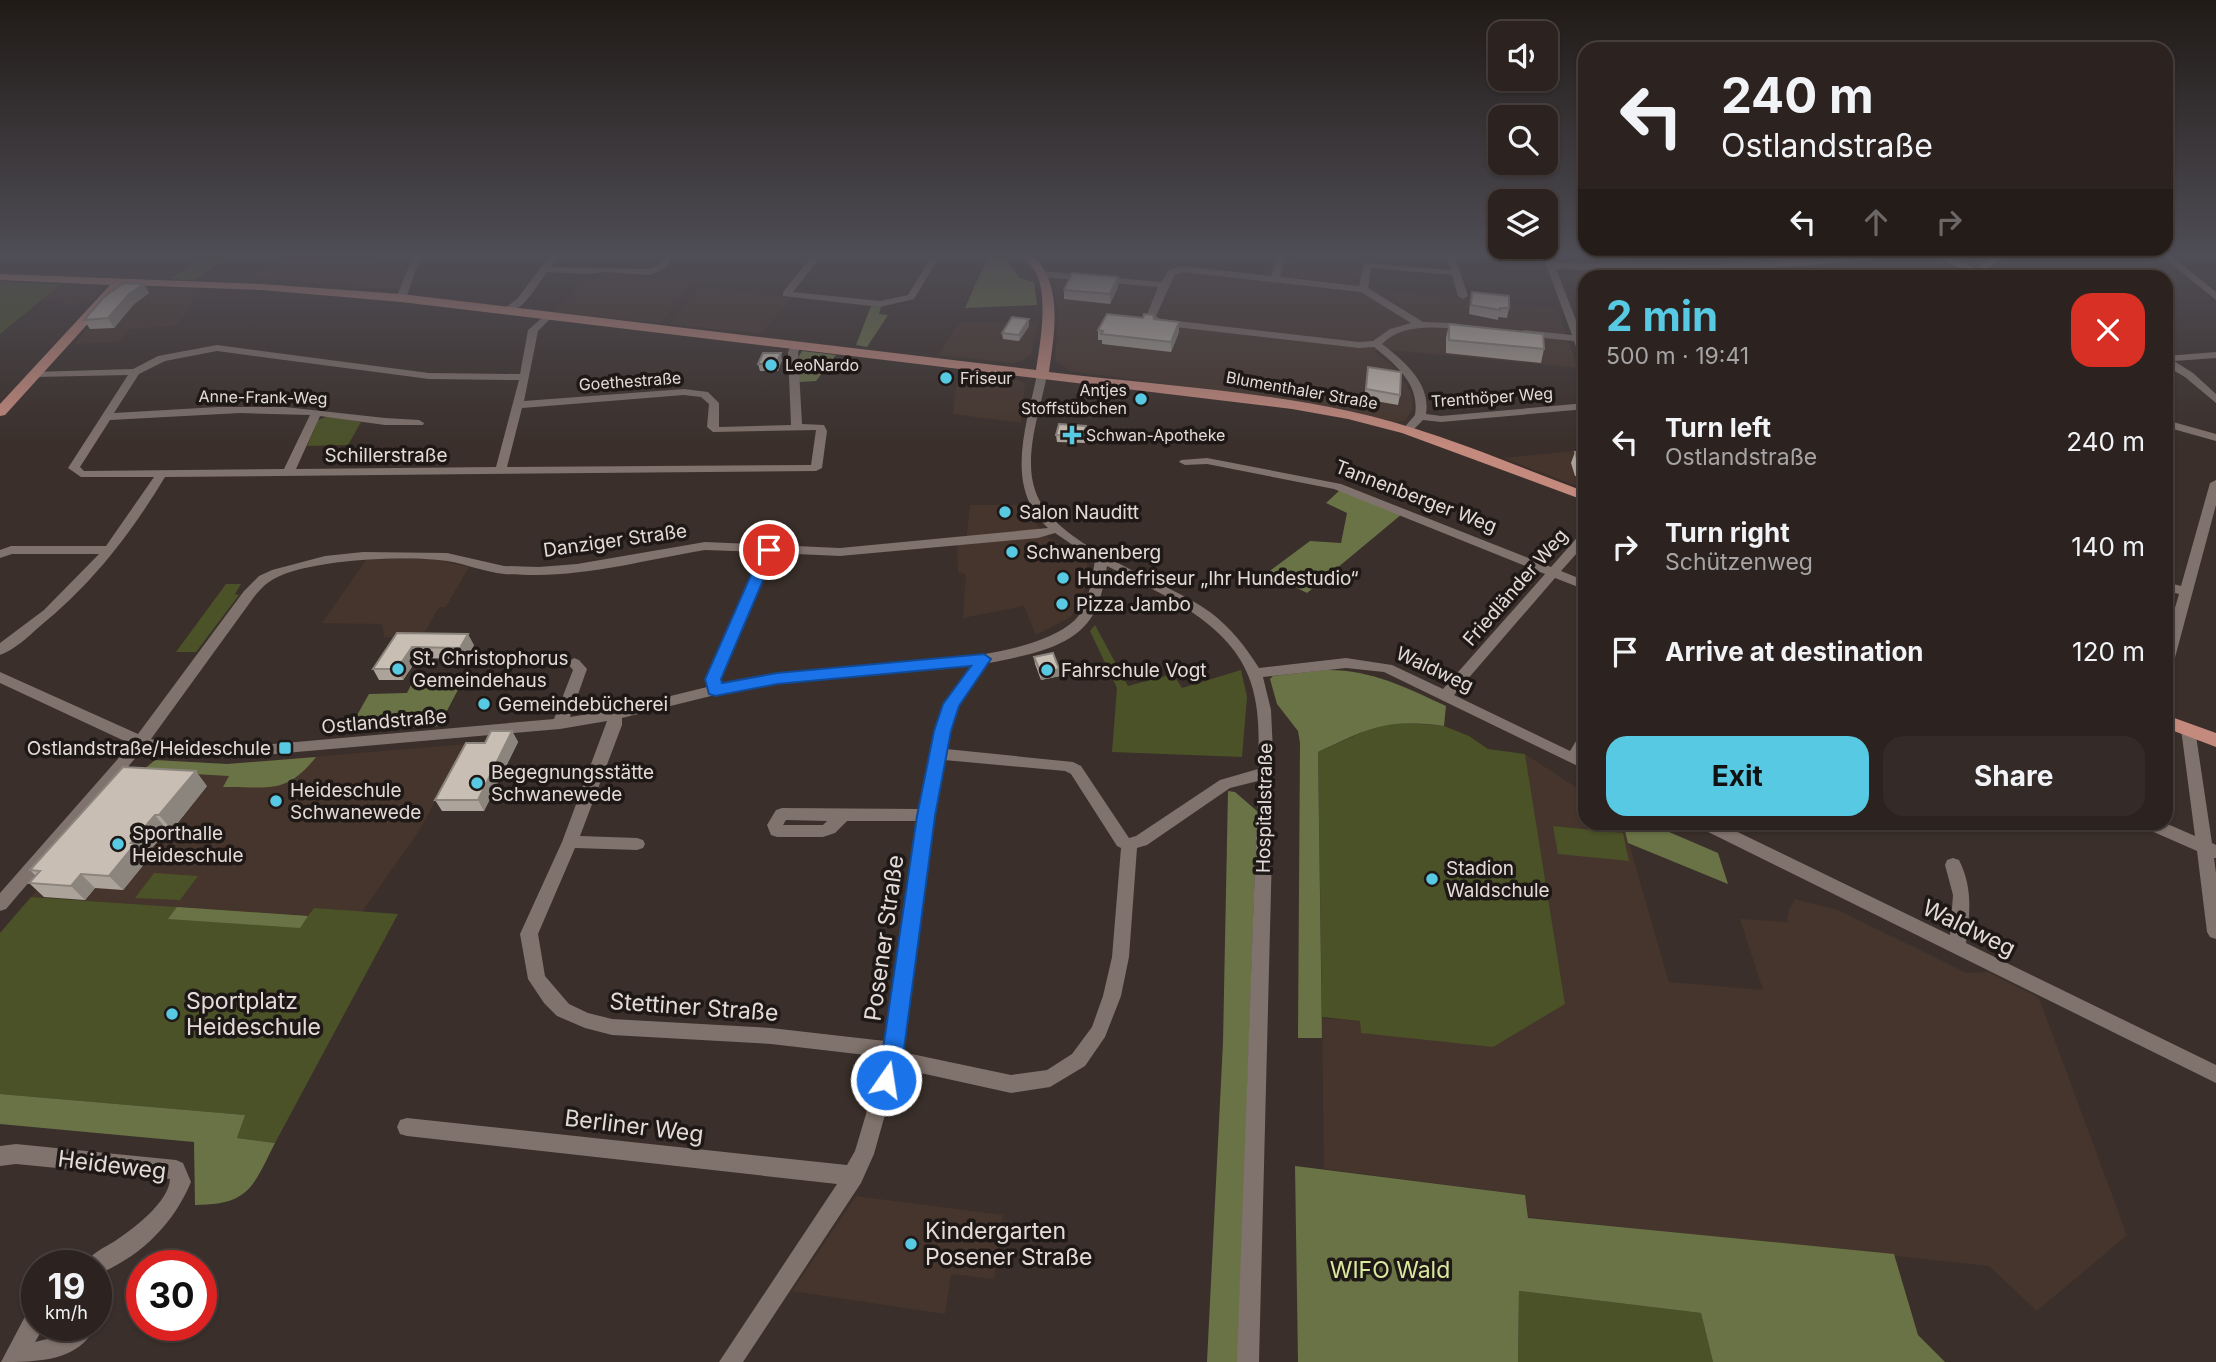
<!DOCTYPE html>
<meta charset="utf-8">
<style>
:root{--surface:#2c2320;--page:#342b29;--text:#f1f3f6;--muted:#a6a4a5;--line:#48403e;--accent:#58c9e3}
body{margin:0;font-family:Inter,sans-serif;background:var(--page);color:var(--text);height:100vh;display:flex;flex-direction:column;font-size:26px;white-space:nowrap}
*{box-sizing:border-box;margin:0}
p{font-size:23px;color:var(--muted)}
.icon{flex:none;width:38px;height:38px;fill:none;stroke:currentColor;stroke-width:2;stroke-linecap:round;stroke-linejoin:round}
.map{position:relative;flex:1;overflow:hidden}
.details{position:absolute;left:1578px;top:270px;width:595px;height:560px;display:flex;flex-direction:column;background:var(--surface);border-radius:21px;box-shadow:0 2px 5px #0004,0 0 0 2px var(--line)}
.details>*{flex:none}
.guide{position:absolute;left:1578px;top:42px;width:595px;height:214px;border-radius:21px;box-shadow:0 2px 5px #0004,0 0 0 2px var(--line);background:#2c2320;color:var(--text);overflow:hidden}
.tools{position:absolute;left:1488px;top:21px;display:grid;gap:14px}
.tools a{display:grid;place-items:center;width:70px;height:70px;border-radius:14px;background:var(--surface);box-shadow:0 2px 5px #0004,0 0 0 2px var(--line);font-size:35px}
.speed{position:absolute;left:21px;top:1250px;display:flex;gap:14px;font-size:35px;font-weight:700;text-align:center}
.speed>*{display:grid;place-content:center;width:91px;height:91px;border-radius:50%;background:var(--surface);box-shadow:0 2px 5px #0004,0 0 0 2px var(--line);line-height:1}
.speed small{font-size:18px;font-weight:400}
.speed .limit{border:10px solid #d22;background:#fff;color:#111}
.pin{position:absolute;display:grid;place-items:center;width:60px;height:60px;color:#fff;margin:-30px;border:4px solid #fff;border-radius:50%;box-shadow:0 2px 7px #0007}
.me{position:absolute;width:77px;margin:-38px;rotate:13deg;stroke-linejoin:round;filter:drop-shadow(0 0 5px #0008)}
.turn{display:flex;align-items:center;gap:24px;height:147px;padding:0 28px;font-size:32px}
.turn .icon{width:91px;height:91px;stroke-width:2.5}
.turn b{display:block;font-size:49px;line-height:60px}
.lanes{display:flex;align-items:center;height:66px;padding:0 28px;background:#0003;justify-content:center;gap:35px;direction:ltr}
.lanes .off{opacity:.35}
.round{display:grid;place-items:center;flex:none;width:74px;height:74px;border-radius:21px;background:var(--page)}
.summary{display:flex;align-items:center;justify-content:space-between;height:119px;padding:0 28px}
h1{font-size:42px;font-weight:700;line-height:52px;color:var(--accent)}
.cta{display:flex;gap:14px;margin-top:auto;padding:14px 28px}
.cta a{flex:1;height:80px;border-radius:21px;background:var(--accent);color:#111;font-size:28px;font-weight:700;line-height:80px;text-align:center}
.cta a+a{background:var(--page);color:var(--text)}
ul{padding:0;list-style:none}
li{display:flex;align-items:center;gap:21px;height:105px;padding:0 28px}
li div{flex:1}
li b{display:block;font-size:26px}
li em{font-style:normal}
.map>svg:first-child{display:block}
.built{fill:#46352c}
.green{fill:#4b5228}
.forest{fill:#6a7346}
.lines{fill:none;stroke-linecap:round;stroke-linejoin:round}
.minor{fill:#80726c;fill-rule:evenodd}
.major{fill:#c48a7d;fill-rule:evenodd}
.wall{fill:#aca39a}
.shaded-wall{fill:#8c857d}
.building{fill:#c8beb3;stroke:#8c857d;stroke-width:2}
.route{fill:#1a73e8;stroke:#114b97;stroke-width:2}
.poi-dot{fill:#58c9e3;stroke:#1e1816;stroke-width:2.5}
.labels{text-anchor:middle;stroke-width:7;stroke-linejoin:round;paint-order:stroke}
.far-poi-label{font-size:16px;fill:#e3dbd8;stroke:#1e1816;text-anchor:start}
.far-street-label{font-size:16px;fill:#e3dbd8;stroke:#1e1816}
.street-label{font-size:19px;fill:#e3dbd8;stroke:#1e1816}
.poi-label{font-size:19px;fill:#e3dbd8;stroke:#1e1816;text-anchor:start}
.near-street-label{font-size:23px;fill:#e3dbd8;stroke:#1e1816}
.near-poi-label{font-size:23px;fill:#e3dbd8;stroke:#1e1816;text-anchor:start}
.near-park-label{font-size:23px;fill:#dbe99f;stroke:#1e1816}
</style>
<div class="map">
<svg width="2216" height="1362" viewBox="0 0 2216 1362">
<rect width="100%" height="100%" fill="#3a2f2a"/>
<path class="built" d="M283 256H309L410 263 399 290 250 278Z
M1267 258 1362 267 1358 287 1557 309 1578 368 1392 350 1374 351 1394 368 1411 392 1413 409 1405 421 1396 422 1308 403 1070 371 1055 361 1058 315 1052 271 1158 280 1166 266 1172 264 1262 274Z
M609 274 693 283 660 323 554 311 590 278 604 279Z
M61 284 89 285 101 288 91 303 64 305 63 300H39Z
M140 287 201 289 177 326 130 329 118 342 74 344 118 294Z
M700 287 793 297 761 334 669 324Z
M1038 321 1031 355 1022 361 1012 363 938 355 958 323Z
M963 370 1007 376 1025 383 1021 423 953 414 957 381Z
M1585 450V489L1503 458Z
M970 505H1021L1047 537 1087 562 1088 582 1071 617 1036 635 1024 606 963 618 966 574 958 572 957 544 966 543Z
M387 559H433L469 567 446 607H439L420 640 384 637 382 624 322 623 366 560Z
M467 744 419 831 362 912 314 908 308 916 31 897 142 771 155 760 227 764Z
M1525 754 1585 793 1586 822 1623 823 1669 982 1763 990 1740 919 1787 922 1789 910 1795 899 1838 910 1967 973 1988 972 2039 998 2127 1235 2037 1311 1989 1266 1528 1217 1525 1195 1324 1169 1322 1018 1360 1021 1361 1032 1565 1004Z
M856 1196 1003 1215 994 1279 951 1274 945 1314 792 1291Z"/>
<path class="green" d="M203 256H272L266 261 227 258 195 280 170 279Z
M0 282 61 284 0 334Z
M329 416 361 422 348 445 307 446 318 420Z
M226 584H241L235 594 239 595 196 652H176Z
M1095 625 1128 686 1173 674 1182 688 1241 670 1247 697 1242 757 1112 752 1117 688 1090 631Z
M1397 722 1444 726 1469 736 1488 749 1525 754 1565 1004 1493 1047 1361 1033 1360 1021 1322 1017 1318 752 1374 727Z
M1553 826 1623 833 1629 861 1558 854Z
M154 873 198 876 180 900 135 898Z
M31 897 308 916 314 908 398 914 275 1143 237 1138 244 1115 0 1094V933Z
M1519 1291 1701 1313 1713 1362H1518Z"/>
<path class="forest" d="M988 256H1004L1020 278 1034 282 1037 305 965 308Z
M871 306 881 307 879 314 888 315 867 347 856 345Z
M802 351 836 355 816 381 799 382 798 358Z
M1340 490 1402 514 1307 593 1267 573 1310 541 1341 543 1347 513 1326 503Z
M1325 670C1370 669 1405 687 1446 706L1444 726C1385 718 1370 728 1318 752L1322 1038H1298L1300 743 1298 731 1277 704 1270 679 1273 676Z
M461 684 439 726 347 733 369 694 407 693 411 685Z
M316 757C285 796 269 786 223 787L229 776 142 771 155 760 227 764Z
M1228 791 1235 792 1257 811 1238 1362H1207L1223 1042Z
M1623 823H1648L1718 853 1728 884 1628 843Z
M177 907 308 916 300 928 168 919Z
M0 1094 245 1115 237 1138 275 1143C253 1186 250 1205 195 1205L194 1142 0 1124Z
M1295 1166 1525 1195 1528 1218 1894 1254 1918 1335 1945 1362H1713L1701 1313 1519 1291 1518 1362H1298Z"/>
<g class="lines">
<path class="minor" d="M413 256H421L406 298 398 300 396 298Z
M550 256H559L551 267 648 269 658 265 666 257 673 259 664 269 649 275 605 272 590 274 547 272C537 285 523 313 505 312V308L517 299Z
M812 256H821L793 292 880 301 908 295 932 256H940L914 299 880 307 783 296V292Z
M1278 256H1286L1280 277 1359 286 1364 263 1451 270 1447 256H1455L1468 296 1463 299 1458 296 1452 275 1371 268 1368 288 1423 322 1454 323 1470 327 1465 330C1437 327 1403 323 1382 344 1404 361 1431 383 1426 414L1441 416 1586 403V409L1441 422 1423 420 1411 432 1407 433 1402 430 1415 415C1420 384 1396 365 1374 347L1359 348 1157 325 1146 317 1158 287 1041 277 1036 274 1041 271 1161 282 1169 270 1183 266 1271 276ZM1183 272 1361 292 1411 323 1390 329 1373 341 1359 342 1160 319 1156 316 1175 274Z
M1543 256H1551L1554 263 1711 265 1875 256 1871 259C1766 272 1662 272 1556 269L1586 346V364L1581 361 1574 341 1524 336 1519 333 1524 330 1572 335Z
M1935 256H1947L1976 269 1994 256H2004L1984 272 1990 276 1973 275Z
M2162 256H2172L2216 292V300Z
M549 312 554 315 538 331 524 401 684 389 708 392 719 403V427L791 425 788 352 793 342H801L802 344 798 352 802 424 824 425 827 431 822 468 816 471 165 477C130 535 92 584 39 627 28 637 14 650 0 655V643L44 610 99 554H12L0 558V550L11 546H106L154 477H81L68 468 128 375 35 377 30 374 31 372 133 369 158 356 217 345 429 373 520 374 528 330ZM217 351 429 379 519 380 496 467 296 469 320 416 385 425H423L424 423 419 420 385 418 285 407H218L114 413 139 374 165 361ZM684 395 701 397 709 404 707 427 713 432 816 430 811 465 507 467 522 408ZM240 413 310 415 284 469 84 471 80 467 110 420Z
M2216 352V358L2174 361 2193 373 2216 394V403L2185 377 2166 366V356Z
M1042 371 1047 374C1041 409 1023 454 1035 490 1053 547 1163 578 1210 612 1231 628 1245 646 1259 668L1346 658 1392 665 1443 689 1545 574 1334 489 1207 464 1185 465 1179 462 1181 460 1207 458 1341 484 1551 567 1582 532 1586 531V543L1561 571 1586 581V590L1555 578 1454 695 1570 751 1581 733 1586 732V751L1582 757 1586 758V770L1384 672 1346 668 1263 677 1271 710 1274 773 1259 1362H1237L1258 781 1230 788 1147 845 1137 848 1129 957 1121 996 1105 1037 1085 1066 1050 1087 1011 1093 898 1068 874 1154 861 1183 743 1362H719L837 1184 407 1136 400 1134 397 1127 400 1120 407 1118 847 1165 855 1151 883 1057 771 1044 612 1035 585 1028 557 1016 544 1003 528 979 520 934 562 842 607 721 560 729 250 756 175 755 144 748 6 909 0 911V893L131 744 0 683V672L138 734 244 591 259 576 272 570 325 556 363 552 447 553 504 566 539 567 577 564 705 542 840 548 1048 528C1003 486 1027 426 1037 374ZM1055 533 1095 560C1092 578 1089 606 1075 620 1032 660 912 661 853 667 809 671 765 676 721 684L720 679 774 553 840 556 1038 538ZM705 550 762 552 706 679 707 687 614 710 570 717 587 669 579 660 574 658 567 663 573 670 554 719 250 746 175 745 151 739 254 597C258 592 263 586 269 582 300 559 408 555 447 561 466 564 485 572 504 574 514 575 526 575 536 575 592 575 650 559 705 550ZM1107 566C1159 593 1232 622 1251 683 1260 711 1259 741 1258 769L1220 780 1136 836 1129 838 1081 766 1073 762 946 749 958 705 989 663C1021 656 1066 650 1088 622 1100 608 1104 584 1107 566ZM972 665 944 704 935 731 919 809 782 808 776 810 767 825 771 835 777 837H823L835 833 847 821H917L885 1041 771 1028 612 1019 588 1013 569 1004 545 976 538 934 575 848 637 850 643 848 645 844 643 840 637 838 580 836 622 725V718L715 695 777 684ZM944 760 1065 771 1071 774 1117 846 1121 848 1112 957 1103 996 1092 1027 1072 1054 1047 1070 1011 1075 902 1052 934 815ZM786 820 827 821 823 825H783Z
M2166 420 2216 434V441L2166 427Z
M2216 480V505L2173 665 2166 670V639L2179 594 2166 591V582L2181 586 2210 483Z
M2188 724 2193 725 2195 729 2212 843 2216 845V858H2214L2216 873V939L2210 937 2207 932 2197 851 2140 826 2138 822H2163L2195 836 2181 729 2183 725Z
M1694 822H1717L1950 935 1953 895 1945 865 1947 860 1953 858 1959 860C1973 888 1970 913 1966 943L2216 1065V1083L1696 826Z
M16 1144 176 1160 183 1163 191 1182C173 1225 140 1257 96 1275V1265H86C90 1253 104 1248 115 1241 133 1229 169 1202 170 1179L16 1164 0 1166V1146Z
M37 1306V1325H45L35 1342 55 1337 71 1325H96C80 1362 36 1362 1 1362L29 1309Z"/>
<path class="major" d="M1021 256H1033C1064 284 1054 335 1049 372 1148 384 1251 390 1349 411 1430 428 1508 463 1586 492V501L1402 433 1348 419 1292 409 401 302 262 290 123 285 5 415 0 416V404L110 285 0 280V274L262 284 401 294 1036 370C1040 344 1050 291 1033 268 1030 264 1025 260 1021 256Z
M2166 715 2216 733V747L2166 728Z"/>
</g>
<path class="wall" d="M144 284 149 293 134 304 114 328 90 329 84 320Z
M1118 287 1110 304 1064 299V290Z
M1472 292 1509 308 1507 318 1498 317V320L1469 314 1470 302Z
M1154 319 1179 332 1171 352 1102 344V340H1098V330Z
M1449 324 1544 349 1541 363 1446 353V338Z
M1029 326 1019 341 1003 339 1002 333Z
M782 360 778 371H760L758 364Z
M1368 367 1400 395 1398 405 1364 399Z
M1087 432 1085 443 1057 442 1056 435Z
M1575 452 1586 453V477L1575 476 1571 463Z
M397 633 474 645 466 659 418 658 403 680H379L373 669Z
M1034 657 1059 669 1060 676 1041 680 1035 664Z
M512 731 518 742 484 811H442L435 800 485 743Z
M207 786 172 830H167L146 855 149 858 123 890 95 888 85 900 44 897 29 883 36 876 30 870Z"/>
<path class="shaded-wall" d="M1118 277V287L1110 304V294Z
M144 284 149 293 134 304 114 328 108 318 129 294Z
M1029 319V326L1019 341V335Z
M1179 322V332L1171 352V342Z
M781 353 782 360 778 371 776 364Z
M468 634 474 645 466 659 460 648Z
M412 647 418 658 403 680 397 669Z
M1059 669 1060 676 1041 680V673Z
M512 731 518 742 484 811 478 800Z
M196 771 207 786 172 830 159 815Z
M155 815 167 830 146 855 149 858 123 890 109 876 131 843Z
M81 874 95 888 85 900 71 886Z"/>
<path class="building" d="M1072 273 1118 277 1110 294 1064 290Z
M123 283 144 284 129 294 108 318 84 320 104 297Z
M1472 292 1509 296V308H1500V310L1471 305Z
M1107 314 1143 318 1144 314 1153 315 1154 319 1179 322 1171 342 1101 334 1103 331 1098 330Z
M1012 317 1029 319 1019 335 1002 333Z
M1449 324 1543 334 1544 349 1449 340Z
M763 353H781L776 364H758Z
M1368 367 1401 372 1400 395 1366 389Z
M1059 424 1086 426 1084 437 1056 435Z
M1575 452 1586 453V466H1579Z
M397 633 468 634 460 648 412 647 397 669H373Z
M1053 653 1059 669 1041 673 1034 657Z
M491 731H512L478 800H435L466 743H485Z
M123 767 196 771 159 815H155L131 843H136L109 876 81 874 71 886 29 883 40 871 30 870Z"/>
<linearGradient id="sky" x2="0" y2="1"><stop stop-color="#201a17"/><stop offset="0.57" stop-color="#4f4d55"/><stop offset="1" stop-color="#4f4d55" stop-opacity="0"/></linearGradient>
<rect width="2216" height="447" fill="url(#sky)"/>
<path class="route" d="M769 546 776 550 721 679 722 683 777 673 984 654 991 659 959 706 951 731 935 816 904 1049 893 1087 886 1090 878 1087 875 1080 883 1049 917 816 934 731 943 704 971 666 777 684 715 696 709 694 705 679 762 550Z"/>
<g class="poi-dot">
<circle cx="771" cy="365" r="7"/>
<circle cx="946" cy="378" r="7"/>
<circle cx="1141" cy="399" r="7"/>
<path d="M1068.5 424.5h7v7h7v7h-7v7h-7v-7h-7v-7h7z"/>
<circle cx="1005" cy="512" r="7"/>
<circle cx="1012" cy="552" r="7"/>
<circle cx="1063" cy="578" r="7"/>
<circle cx="1062" cy="604" r="7"/>
<circle cx="398" cy="669" r="7"/>
<circle cx="1047" cy="670" r="7"/>
<circle cx="484" cy="704" r="7"/>
<rect x="278" y="741" width="14" height="14" rx="3.5"/>
<circle cx="477" cy="783" r="7"/>
<circle cx="276" cy="801" r="7"/>
<circle cx="118" cy="844" r="7"/>
<circle cx="1432" cy="879" r="7"/>
<circle cx="172" cy="1014" r="7"/>
<circle cx="911" cy="1244" r="7"/>
</g>
<g class="labels">
<g class="far-poi-label">
<text x="785" y="371">LeoNardo</text>
<text x="960" y="384">Friseur</text>
<text x="1127" y="396" text-anchor="end">Antjes<tspan x="1127" dy="18">Stoffstübchen</tspan></text>
<text x="1086" y="441">Schwan-Apotheke</text>
</g>
<g class="far-street-label">
<text transform="translate(630 381) rotate(-4)" y="6">Goethestraße</text>
<text transform="translate(1302 390) rotate(10)" y="6">Blumenthaler Straße</text>
<text transform="translate(263 397) rotate(1)" y="6">Anne-Frank-Weg</text>
<text transform="translate(1492 397) rotate(-4)" y="6">Trenthöper Weg</text>
</g>
<g class="street-label">
<text x="386" y="462">Schillerstraße</text>
<text transform="translate(1416 496) rotate(21)" y="7">Tannenberger Weg</text>
<text transform="translate(615 540) rotate(-8)" y="7">Danziger Straße</text>
<text transform="translate(1515 587) rotate(-49)" y="7">Friedländer Weg</text>
<text transform="translate(1435 669) rotate(25)" y="7">Waldweg</text>
<text transform="translate(384 721) rotate(-5)" y="7">Ostlandstraße</text>
<text transform="translate(1264 808) rotate(-89)" y="7">Hospitalstraße</text>
</g>
<g class="poi-label">
<text x="1019" y="519">Salon Nauditt</text>
<text x="1026" y="559">Schwanenberg</text>
<text x="1077" y="585">Hundefriseur „Ihr Hundestudio“</text>
<text x="1076" y="611">Pizza Jambo</text>
<text x="412" y="665">St. Christophorus<tspan x="412" dy="22">Gemeindehaus</tspan></text>
<text x="1061" y="677">Fahrschule Vogt</text>
<text x="498" y="711">Gemeindebücherei</text>
<text x="271" y="755" text-anchor="end">Ostlandstraße/Heideschule</text>
<text x="491" y="779">Begegnungsstätte<tspan x="491" dy="22">Schwanewede</tspan></text>
<text x="290" y="797">Heideschule<tspan x="290" dy="22">Schwanewede</tspan></text>
<text x="132" y="840">Sporthalle<tspan x="132" dy="22">Heideschule</tspan></text>
<text x="1446" y="875">Stadion<tspan x="1446" dy="22">Waldschule</tspan></text>
</g>
<g class="near-street-label">
<text transform="translate(1969 928) rotate(26)" y="8">Waldweg</text>
<text transform="translate(884 938) rotate(-82)" y="8">Posener Straße</text>
<text transform="translate(694 1007) rotate(4)" y="8">Stettiner Straße</text>
<text transform="translate(634 1126) rotate(7)" y="8">Berliner Weg</text>
<text transform="translate(112 1165) rotate(7)" y="8">Heideweg</text>
</g>
<g class="near-poi-label">
<text x="186" y="1009">Sportplatz<tspan x="186" dy="26">Heideschule</tspan></text>
<text x="925" y="1239">Kindergarten<tspan x="925" dy="26">Posener Straße</tspan></text>
</g>
<g class="near-park-label">
<text x="1390" y="1278">WIFO Wald</text>
</g>
</g>
</svg>
<div class="tools">
<a><svg class="icon" aria-label="sound" viewBox="0 0 24 24"><path d="M4 9h4l5-4v14l-5-4H4zM17 9q2 3 0 6"/></svg></a>
<a><svg class="icon" aria-label="search" viewBox="0 0 24 24"><circle cx="10" cy="10" r="6"/><path d="M15 15l6 6"/></svg></a>
<a><svg class="icon" aria-label="layers" viewBox="0 0 24 24"><path d="M12 4l9 5-9 5-9-5zM3 14l9 5 9-5"/></svg></a>
</div>
<div class="speed"><div>19<small>km/h</small></div><div class="limit">30</div></div>
<div class="pin" style="left:769px;top:550px;background:#d93025"><svg class="icon" aria-label="arrive" viewBox="0 0 24 24"><path d="M6 21V4h12l-3 4 3 4H6"/></svg></div>
<svg class="me" style="left:886px;top:1080px" viewBox="-20 -20 40 40"><circle r="17" fill="#1a73e8" stroke="#fff" stroke-width="3"/><path d="M0-11L8 9 0 5-8 9z" fill="#fff"/></svg>
<div class="guide">
<div class="turn"><svg class="icon" aria-label="left" viewBox="0 0 24 24"><path d="M17 20v-9H6M10 6l-5 5 5 5"/></svg><div><b>240 m</b>Ostlandstraße</div></div>
<div class="lanes"><svg class="icon" aria-label="left" viewBox="0 0 24 24"><path d="M17 20v-9H6M10 6l-5 5 5 5"/></svg><svg class="icon off" aria-label="ahead" viewBox="0 0 24 24"><path d="M12 20V5M6 11l6-6 6 6"/></svg><svg class="icon off" aria-label="right" viewBox="0 0 24 24"><path d="M7 20v-9h11M14 6l5 5-5 5"/></svg></div>
</div>
<section class="details">
<div class="summary"><div><h1>2 min</h1><p>500 m · 19:41</p></div><a class="round" style="background:#d93025;color:#fff"><svg class="icon" aria-label="close" viewBox="0 0 24 24"><path d="M6 6l12 12M18 6L6 18"/></svg></a></div>
<ul>
<li><svg class="icon" aria-label="left" viewBox="0 0 24 24"><path d="M17 20v-9H6M10 6l-5 5 5 5"/></svg><div><b>Turn left</b><p>Ostlandstraße</p></div><em>240 m</em></li>
<li><svg class="icon" aria-label="right" viewBox="0 0 24 24"><path d="M7 20v-9h11M14 6l5 5-5 5"/></svg><div><b>Turn right</b><p>Schützenweg</p></div><em>140 m</em></li>
<li><svg class="icon" aria-label="arrive" viewBox="0 0 24 24"><path d="M6 21V4h12l-3 4 3 4H6"/></svg><div><b>Arrive at destination</b></div><em>120 m</em></li>
</ul>
<div class="cta"><a>Exit</a><a>Share</a></div>
</section>
</div>
